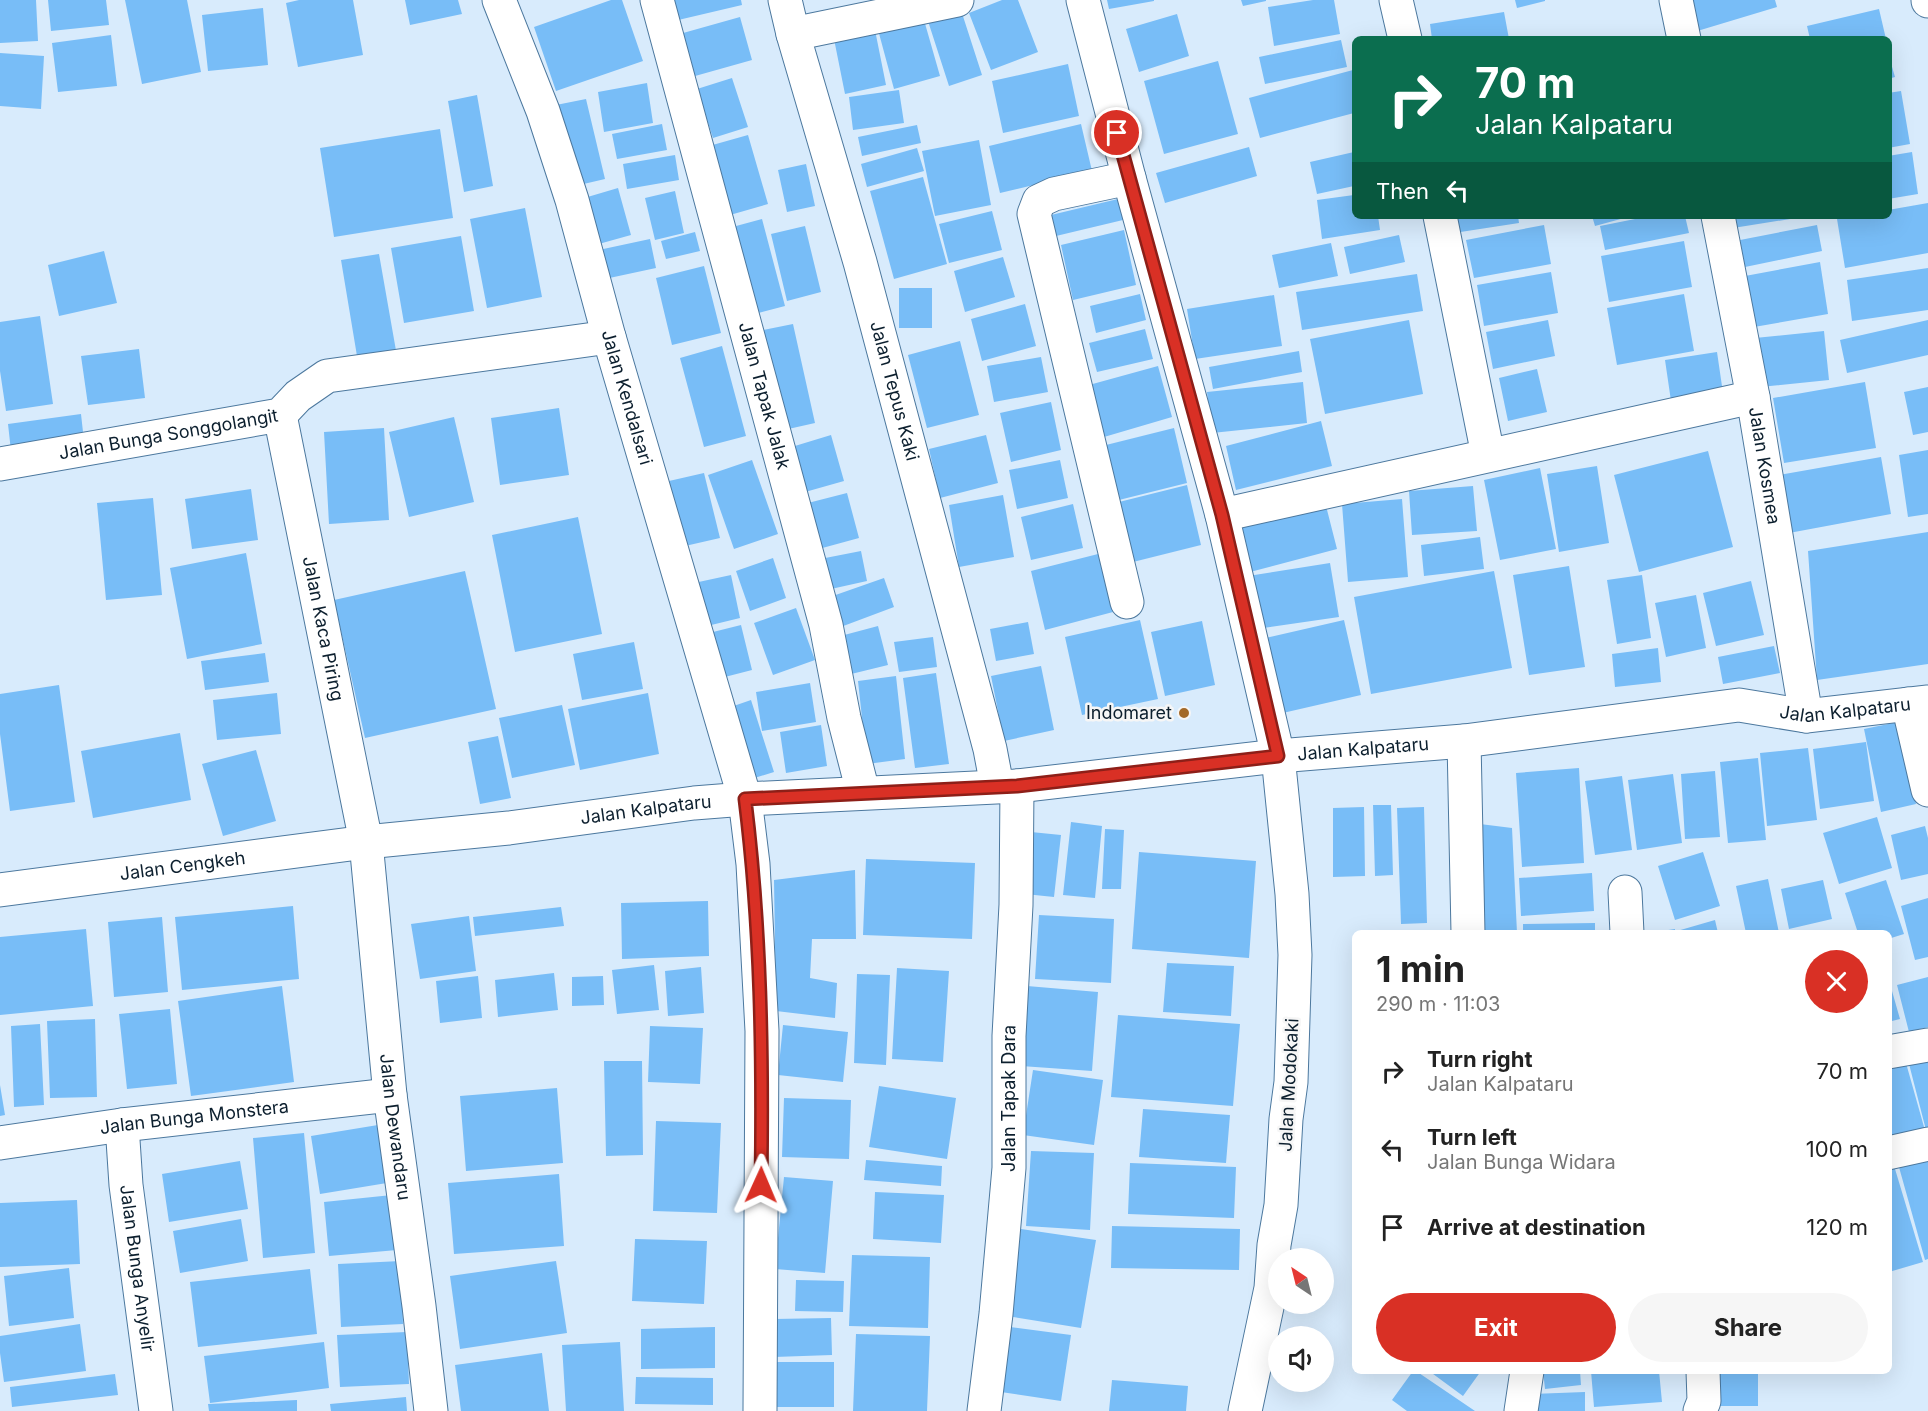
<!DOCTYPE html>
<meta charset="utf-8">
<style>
:root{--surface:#fff;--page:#f6f6f6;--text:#222;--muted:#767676;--accent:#d93025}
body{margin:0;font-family:Inter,sans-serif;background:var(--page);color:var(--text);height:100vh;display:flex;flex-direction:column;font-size:22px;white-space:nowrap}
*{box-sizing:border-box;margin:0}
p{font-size:20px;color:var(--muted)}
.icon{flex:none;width:33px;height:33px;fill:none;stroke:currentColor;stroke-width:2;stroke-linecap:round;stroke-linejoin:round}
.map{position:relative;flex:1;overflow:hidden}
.side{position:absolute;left:1352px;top:930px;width:540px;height:444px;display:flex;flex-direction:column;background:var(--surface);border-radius:9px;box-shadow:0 6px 24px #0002}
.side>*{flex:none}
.top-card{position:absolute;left:1352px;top:36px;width:540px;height:183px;border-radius:9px;box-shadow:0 6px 24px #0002;background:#0b6e4f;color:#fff;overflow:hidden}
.needle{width:39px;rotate:325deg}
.controls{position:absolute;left:1268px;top:1248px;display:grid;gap:12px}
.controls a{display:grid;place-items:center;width:66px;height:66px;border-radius:50%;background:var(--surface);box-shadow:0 6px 24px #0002;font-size:30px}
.pin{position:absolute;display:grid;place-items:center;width:51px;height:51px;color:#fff;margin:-26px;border:3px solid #fff;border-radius:50%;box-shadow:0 2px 6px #0007}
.me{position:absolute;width:66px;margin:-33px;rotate:1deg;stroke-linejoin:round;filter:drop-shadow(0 0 4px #0008)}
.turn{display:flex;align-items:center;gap:21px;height:126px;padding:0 24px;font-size:27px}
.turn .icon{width:78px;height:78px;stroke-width:2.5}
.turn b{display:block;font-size:42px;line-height:51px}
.then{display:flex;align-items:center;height:57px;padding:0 24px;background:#0003;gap:12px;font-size:22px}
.round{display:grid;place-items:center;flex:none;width:63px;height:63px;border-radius:32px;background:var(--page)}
.overview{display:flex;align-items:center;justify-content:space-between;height:102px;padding:0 24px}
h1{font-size:36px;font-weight:700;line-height:45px}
.button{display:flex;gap:12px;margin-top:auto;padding:12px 24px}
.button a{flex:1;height:69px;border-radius:36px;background:var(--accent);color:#fff;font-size:24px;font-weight:700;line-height:69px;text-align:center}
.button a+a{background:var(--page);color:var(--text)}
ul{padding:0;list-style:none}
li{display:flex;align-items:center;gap:18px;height:78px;padding:0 24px}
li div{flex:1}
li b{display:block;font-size:22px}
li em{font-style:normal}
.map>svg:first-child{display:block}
.building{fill:#78bdf7}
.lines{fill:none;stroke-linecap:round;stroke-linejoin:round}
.street-casing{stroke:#4c789e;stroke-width:35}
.primary-casing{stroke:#4c789e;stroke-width:35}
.street{stroke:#fff;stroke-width:33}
.primary{stroke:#fff;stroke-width:33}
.route-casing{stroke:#8d1f18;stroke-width:15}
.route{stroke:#d93025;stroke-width:10}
.poi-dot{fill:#a36928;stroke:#f6f6f6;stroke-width:2}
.labels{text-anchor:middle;stroke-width:5;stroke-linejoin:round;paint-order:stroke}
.street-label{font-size:18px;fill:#0c1f2e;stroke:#f6f6f6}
.poi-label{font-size:18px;fill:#0c1f2e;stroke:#f6f6f6;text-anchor:end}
</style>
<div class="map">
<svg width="1928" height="1411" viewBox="0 0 1928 1411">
<rect width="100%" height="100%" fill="#d8ebfc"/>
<path class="building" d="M0 0H36L38 41 0 43Z
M48 0H106L109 25 51 31Z
M125 0H187L201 72 142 84Z
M299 0H353L363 55 298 67 286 3Z
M405 0H458L462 14 410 25Z
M611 0H622L643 61 556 91 534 27Z
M669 0H741L742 5 674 21Z
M1002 0H1018L1038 52 991 70 969 13Z
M1107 0H1154V1L1109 9Z
M1241 0H1266V1L1243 6Z
M1313 0H1334L1340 34 1274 46 1268 7Z
M1515 0H1545V1L1517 8Z
M1684 0H1775L1777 7 1694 32Z
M960 7 982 75 949 86 927 18Z
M263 8 268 65 208 71 202 15Z
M1879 9 1886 39H1810L1807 26Z
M1504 12 1509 39H1432L1430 24Z
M922 13 940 76 894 89 877 26Z
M1177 14 1189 56 1139 72 1126 29Z
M740 17 752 60 688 78 676 35Z
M874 25 886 85 845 94 833 34Z
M111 35 117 86 58 92 52 43Z
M1341 40 1347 67 1265 84 1259 57Z
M0 53 44 56 41 109 0 106Z
M1888 53 1895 77 1888 79Z
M1218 61 1238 134 1164 154 1144 81Z
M1068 64 1079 116 1003 133 992 81Z
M1353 70 1354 113 1260 138 1249 98Z
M732 78 748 127 713 138 697 89Z
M647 83 653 123 604 132 598 92Z
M899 90 904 123 853 130 849 97Z
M1901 91 1910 144 1888 148V93Z
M477 95 493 186 464 192 448 101Z
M586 99 605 179 575 186 556 105Z
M662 124 667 150 617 159 612 134Z
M1081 124 1092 171 1000 193 989 146Z
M917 125 921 143 862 156 858 137Z
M440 129 453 218 334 237 320 148Z
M748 135 768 204 730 215 709 146Z
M979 140 991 205 935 216 922 151Z
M1249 147 1257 176 1165 203 1156 173Z
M917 148 924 171 867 187 861 164Z
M1354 152V186L1317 194 1310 162Z
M1912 152 1918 194 1888 199V156Z
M675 155 679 180 627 189 623 164Z
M806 164 815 206 787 212 778 170Z
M923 177 947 264 894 279 870 191Z
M618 188 631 235 588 247 574 201Z
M675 191 684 233 655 240 645 198Z
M1354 195V216H1378L1380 230 1322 239 1317 200Z
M1118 199 1123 220 1056 236 1051 215Z
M1928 203V253L1845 268 1837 219 1856 216H1888V210Z
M525 208 542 297 487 308 470 219Z
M992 211 1002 250 949 263 939 224Z
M1452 216H1518L1519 223 1454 233Z
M1592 216H1628V217L1595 226Z
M1650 216H1685L1689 233 1605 250 1600 226Z
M1731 216H1803V217L1733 228Z
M762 219 785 306 747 316 725 229Z
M1544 225 1551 264 1474 278 1466 240Z
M1817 225 1822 251 1745 267 1740 240Z
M805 226 821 292 787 301 771 234Z
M1124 230 1136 285 1073 300 1061 245Z
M695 232 700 251 666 259 661 241Z
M1399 235 1405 262 1350 274 1344 247Z
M461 236 474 311 404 323 391 248Z
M650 239 656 268 600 280 594 251Z
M1684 241 1692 287 1609 302 1601 256Z
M1331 243 1338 276 1279 288 1272 255Z
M104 251 117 303 59 316 48 265Z
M379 254 398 362 359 368 341 260Z
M1003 257 1015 297 965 312 954 271Z
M1820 262 1828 314 1754 327 1745 276Z
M704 266 721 333 672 345 656 278Z
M1928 268V310L1852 321 1847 280Z
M1551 272 1558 313 1484 326 1477 285Z
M1417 274 1423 311 1302 330 1296 292Z
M899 288H932V328H899Z
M1140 294 1146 320 1096 333 1090 306Z
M1684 294 1694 351 1617 365 1607 308Z
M1274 295 1282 346 1195 359 1187 309Z
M1025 304 1036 346 982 361 971 319Z
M40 316 53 404 6 411 0 371V322Z
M1409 320 1423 394 1325 414 1310 339Z
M1548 320 1555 356 1493 369 1486 332Z
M1928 320V355L1847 373 1840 340Z
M793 324 815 423 775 432 753 332Z
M1145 329 1153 359 1097 372 1089 343Z
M1824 331 1829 380 1760 387 1755 338Z
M960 341 979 415 927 428 908 355Z
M722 346 746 436 704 447 680 358Z
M139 349 145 398 88 405 81 356Z
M1299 351 1302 372 1213 389 1209 367Z
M1717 352 1723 393 1671 401 1665 360Z
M1041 357 1048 392 994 402 987 366Z
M1158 366 1172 417 1104 437 1089 385Z
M1537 369 1547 412 1508 421 1499 378Z
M1303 382 1307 423 1212 433 1207 392Z
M1865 382 1876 448 1784 463 1773 398Z
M1928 387V432L1913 435 1904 392Z
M1051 402 1061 450 1011 462 1000 413Z
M559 408 569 475 500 485 491 418Z
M81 414 84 441 11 451 8 424Z
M454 417 474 502 409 517 389 432Z
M1321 421 1332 466 1236 490 1226 446Z
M384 428 389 520 329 524 324 432Z
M1174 428 1187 483 1119 500 1106 445Z
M831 435 844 481 798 494 785 449Z
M986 435 998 483 940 498 929 449Z
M1928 450V514L1908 517 1899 455Z
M1708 451 1733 547 1639 572 1614 475Z
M1881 457 1891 514 1789 533 1779 475Z
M752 460 778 534 734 549 708 475Z
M1060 460 1068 498 1017 509 1009 470Z
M1597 466 1609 543 1559 552 1547 474Z
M1540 468 1556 549 1500 560 1484 480Z
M704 473 720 538 685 546 669 481Z
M1187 485 1201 545 1133 562 1119 502Z
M1473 486 1477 531 1412 535 1409 491Z
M251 489 258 540 192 549 185 499Z
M847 493 859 538 815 550 804 504Z
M1003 495 1014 557 959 567 949 505Z
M153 498 162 595 106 600 97 503Z
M1402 499 1408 577 1348 582 1342 504Z
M1325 502 1337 549 1250 572 1239 525Z
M1073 504 1083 548 1031 560 1021 517Z
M578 517 602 634 515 652 492 535Z
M1928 532V664L1817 680 1808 551Z
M1480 537 1484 569 1424 576 1421 545Z
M861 551 867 581 822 591 815 560Z
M246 553 262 644 187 659 170 568Z
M1098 554 1113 612 1045 630 1031 571Z
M773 558 786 598 750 611 736 571Z
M1330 563 1339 617 1256 629 1248 576Z
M1569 566 1585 667 1529 675 1513 575Z
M465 571 496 709 365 738 334 600Z
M1494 571 1512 668 1371 694 1354 597Z
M731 575 740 618 703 627 694 583Z
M1642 575 1651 638 1617 644 1607 580Z
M884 578 894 607 838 628 827 598Z
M1751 581 1764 635 1716 646 1703 593Z
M1696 595 1706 648 1666 657 1655 603Z
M796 608 815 660 773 675 754 623Z
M1140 620 1158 699 1082 715 1065 637Z
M1344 620 1361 695 1274 715 1257 640Z
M1202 621 1215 685 1165 696 1151 632Z
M1028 622 1034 654 996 661 990 629Z
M741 625 752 670 717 679 705 634Z
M878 626 888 665 843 676 833 638Z
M933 637 937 667 899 672 894 642Z
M634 642 643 689 582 700 573 654Z
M1774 646 1780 673 1723 684 1718 657Z
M1658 648 1661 682 1615 687 1612 654Z
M265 653 269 682 205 690 201 661Z
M1041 666 1054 730 1004 741 991 676Z
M936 673 949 764 915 768 903 678Z
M896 676 905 759 867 764 858 681Z
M810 683 816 722 762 731 756 692Z
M59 685 75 802 10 811 0 734V694Z
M277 693 281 734 217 740 213 700Z
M648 693 659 754 580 770 568 709Z
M751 700 774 772 748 780 725 709Z
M562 705 575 765 512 778 499 718Z
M1898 722 1916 804 1881 812 1864 729Z
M821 725 827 766 786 773 780 732Z
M180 733 191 800 93 818 81 751Z
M498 736 511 798 480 804 468 742Z
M1866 742 1874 801 1820 809 1813 749Z
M1808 748 1817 820 1767 826 1760 753Z
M256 750 276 821 223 836 202 764Z
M1758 758 1766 840 1728 843 1720 762Z
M1579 768 1584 863 1522 867 1516 773Z
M1715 771 1720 837 1685 839 1681 774Z
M1673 774 1682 843 1637 850 1628 780Z
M1622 776 1632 850 1595 855 1585 781Z
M1373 805H1391L1393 875 1375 876Z
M1364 807 1365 876 1333 877V808Z
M1424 807 1427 923 1401 924 1397 808Z
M1877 817 1892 868 1839 884 1823 833Z
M1071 822 1102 826 1095 898 1063 895Z
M1480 824 1512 828 1517 933 1481 931Z
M1925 826 1928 838V874L1901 880 1891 835Z
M1105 829 1124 830 1121 889H1102Z
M1031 832 1061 835 1054 897 1025 894Z
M1139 852 1256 861 1249 958 1132 949Z
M1703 852 1720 906 1675 920 1658 866Z
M866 859 975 863 972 939 863 935Z
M855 870 856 939H812L810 978 837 983 835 1018 776 1011 774 880Z
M1592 873 1594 911 1521 916 1519 878Z
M1768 879 1779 933H1746L1736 886Z
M1823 880 1832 919 1789 929 1781 889Z
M1886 880 1904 934 1888 939V933H1858L1845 893Z
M1928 898V957L1915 960 1901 906Z
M708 901 709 956 622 959 621 903Z
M293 906 299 979 182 990 175 917Z
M561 907 564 926 475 936 473 917Z
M1039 915 1114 919 1111 983 1035 979Z
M469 916 476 971 420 979 411 924Z
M162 917 168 992 114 997 108 922Z
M1715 920 1718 933H1678L1677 931Z
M1595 923V933H1523V924Z
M86 929 93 1006 0 1015V937Z
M1675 929V933H1655V932Z
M1167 963 1234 966 1231 1016 1163 1012Z
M654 965 659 1010 617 1014 612 970Z
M701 967 704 1013 668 1016 665 971Z
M897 968 949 971 943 1062 892 1059Z
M554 973 558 1010 498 1017 495 980Z
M857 974 890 975 886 1065 854 1063Z
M478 976 482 1018 440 1023 436 981Z
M603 976 604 1005 572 1006V977Z
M1888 977 1900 1019 1888 1022Z
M1928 977V1027L1909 1032 1897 985Z
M282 986 294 1082 191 1096 178 1001Z
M1027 986 1098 992 1092 1071 1021 1066Z
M170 1009 177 1084 127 1089 119 1014Z
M1118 1015 1240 1024 1233 1106 1111 1097Z
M95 1019 97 1097 50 1098 47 1021Z
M40 1024 44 1105 14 1107 11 1026Z
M783 1025 848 1032 843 1082 778 1075Z
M650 1026 703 1028 700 1084 648 1082Z
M1928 1055V1134H1927L1908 1060Z
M1904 1056 1926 1134 1892 1144 1888 1129V1061Z
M604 1061H642L643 1155 606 1156Z
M1033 1070 1103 1080 1094 1145 1023 1135Z
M0 1085 5 1115 0 1116Z
M879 1086 956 1098 947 1159 869 1147Z
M557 1088 563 1163 466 1171 460 1096Z
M784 1098 851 1100 849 1159 782 1157Z
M1143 1109 1230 1115 1226 1163 1139 1157Z
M656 1121 721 1123 717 1213 653 1211Z
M384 1124 393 1182 320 1194 311 1136Z
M304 1133 315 1253 263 1258 253 1138Z
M1031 1151 1094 1153 1090 1230 1026 1226Z
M1928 1152V1259L1925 1260 1897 1160Z
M1892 1159 1923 1262 1889 1272 1888 1160Z
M866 1160 942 1166 941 1186 864 1180Z
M240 1161 248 1209 169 1222 162 1174Z
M1130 1163 1236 1167 1234 1218 1128 1214Z
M559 1174 564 1246 454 1254 448 1183Z
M784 1177 833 1181 825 1273 775 1269Z
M875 1192 944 1195 941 1243 873 1239Z
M392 1195 397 1250 329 1256 324 1202Z
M77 1200 80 1264 0 1267V1203Z
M241 1219 248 1261 180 1273 173 1231Z
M1112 1226 1240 1229 1239 1270 1111 1268Z
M1021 1229 1096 1240 1081 1328 1007 1316Z
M635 1239 707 1241 704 1304 632 1301Z
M852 1255 930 1257 928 1328 849 1326Z
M401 1261 403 1324 341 1327 338 1264Z
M556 1261 567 1333 460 1349 450 1276Z
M69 1268 74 1318 9 1326 4 1276Z
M310 1269 317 1334 198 1347 190 1282Z
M796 1280 844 1281 843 1312 795 1311Z
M831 1318 832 1355 774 1357V1319Z
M80 1324 86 1371 4 1382 0 1353V1336Z
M715 1327V1368L641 1369V1329Z
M1010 1327 1071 1335 1061 1401 1001 1392Z
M407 1332 409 1384 340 1387 337 1335Z
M856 1334 930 1336 927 1411H853Z
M324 1342 329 1388 210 1403 204 1356Z
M620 1342 624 1411H566L562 1345Z
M542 1353 549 1411H461L455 1365Z
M772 1362H834V1407H772Z
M1413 1371H1416L1475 1411H1407L1392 1400Z
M1429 1371H1481L1463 1396Z
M1543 1371H1580L1581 1385 1545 1389Z
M1591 1371H1659L1662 1402 1594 1407Z
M1707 1371H1758V1406H1707Z
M115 1374 118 1395 12 1407 10 1387Z
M636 1377 713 1378V1405L635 1404Z
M1112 1380 1188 1386 1186 1411H1109Z
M1585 1392V1411H1533L1532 1394Z
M406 1397 407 1411H331L330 1404Z
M297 1400V1411H209L208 1404Z"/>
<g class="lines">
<defs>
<g id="street">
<path id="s1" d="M499 0 543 111 572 200 609 337 745 799 753 864 762 1031 760 1411"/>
<path id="s2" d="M657 0 826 625 844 718 863 792"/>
<path id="s3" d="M785 0 793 34 860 262 990 749 997 786"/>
<path d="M1083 0 1129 178 1222 515 1278 756 1292 894 1295 955 1291 1082 1286 1119 1281 1205 1274 1245 1271 1288 1245 1411"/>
<path d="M1396 0 1405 39"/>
<path d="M1676 0 1684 39"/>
<path d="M1928 0V1"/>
<path d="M793 34 957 0"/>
<path d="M1440 216 1488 455"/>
<path id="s4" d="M1718 216 1753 397 1806 716"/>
<path id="s5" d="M280 415 366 842 390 1095 419 1306 431 1411"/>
<path id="s6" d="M0 464 280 415 298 396 327 376 609 337"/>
<path d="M1222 515 1753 397"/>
<path d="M1127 602 1034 214 1039 201 1054 194 1129 178"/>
<path d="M1908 704 1928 790"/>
<path d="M1464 741 1468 933"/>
<path d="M1625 892 1627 933"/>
<path d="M1888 1052 1928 1045"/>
<path id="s7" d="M122 1125 126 1185 156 1411"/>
<path id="s8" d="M0 1143 122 1125 390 1095"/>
<path d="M1888 1153 1928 1144"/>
<path id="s9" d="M984 1411 996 1314 1009 1168V1036L1016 905 1017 786"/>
<path d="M1521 1411 1527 1371"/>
<path d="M1700 1411 1704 1401 1703 1371"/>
</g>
<g id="primary">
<path id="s10" d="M0 890 366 842 509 828 694 803 745 799 1017 786 1278 756 1464 741 1739 705 1806 716 1928 702"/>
</g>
</defs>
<use href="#street" class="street-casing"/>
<use href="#primary" class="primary-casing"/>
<use href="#street" class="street"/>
<use href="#primary" class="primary"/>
</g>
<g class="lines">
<defs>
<path id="route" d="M761 1185C763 1055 761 927 745 799L1017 786 1278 756 1222 515 1117 133"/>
</defs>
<use href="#route" class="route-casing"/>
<use href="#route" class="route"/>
</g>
<circle class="poi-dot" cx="1184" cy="713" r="6"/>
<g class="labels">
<g class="street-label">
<text dy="6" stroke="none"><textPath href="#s3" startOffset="406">Jalan Tepus Kaki</textPath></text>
<text dy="6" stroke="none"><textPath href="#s2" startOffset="410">Jalan Tapak Jalak</textPath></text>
<text dy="6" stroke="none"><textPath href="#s1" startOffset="418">Jalan Kendalsari</textPath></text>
<text dy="6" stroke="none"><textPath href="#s6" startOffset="171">Jalan Bunga Songgolangit</textPath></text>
<text dy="6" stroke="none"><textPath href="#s4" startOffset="254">Jalan Kosmea</textPath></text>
<text dy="6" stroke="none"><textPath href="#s5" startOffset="218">Jalan Kaca Piring</textPath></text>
<text dy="6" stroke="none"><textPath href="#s10" startOffset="1857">Jalan Kalpataru</textPath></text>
<text dy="6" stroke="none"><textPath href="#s10" startOffset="1371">Jalan Kalpataru</textPath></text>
<text dy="6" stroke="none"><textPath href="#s10" startOffset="651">Jalan Kalpataru</textPath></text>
<text dy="6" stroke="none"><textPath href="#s10" startOffset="184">Jalan Cengkeh</textPath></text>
<text transform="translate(1289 1085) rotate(-87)" y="6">Jalan Modokaki</text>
<text dy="6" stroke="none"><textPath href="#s9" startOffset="314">Jalan Tapak Dara</textPath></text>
<text dy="6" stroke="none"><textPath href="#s8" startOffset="196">Jalan Bunga Monstera</textPath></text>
<text dy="6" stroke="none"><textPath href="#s5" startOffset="722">Jalan Dewandaru</textPath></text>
<text dy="6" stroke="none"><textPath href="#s7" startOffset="144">Jalan Bunga Anyelir</textPath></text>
</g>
<g class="poi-label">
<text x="1172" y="719">Indomaret</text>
</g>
</g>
</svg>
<div class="controls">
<a><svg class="needle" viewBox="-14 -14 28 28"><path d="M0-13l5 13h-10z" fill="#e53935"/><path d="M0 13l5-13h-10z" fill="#767676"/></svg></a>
<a><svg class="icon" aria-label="sound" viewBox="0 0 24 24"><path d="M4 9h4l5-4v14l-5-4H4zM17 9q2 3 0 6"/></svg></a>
</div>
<div class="pin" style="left:1117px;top:133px;background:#d93025"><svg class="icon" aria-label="arrive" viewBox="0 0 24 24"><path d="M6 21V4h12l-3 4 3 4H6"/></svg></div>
<svg class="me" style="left:761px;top:1185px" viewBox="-20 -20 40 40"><path d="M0-17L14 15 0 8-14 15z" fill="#d93025" stroke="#fff" stroke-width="4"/></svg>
<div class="top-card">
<div class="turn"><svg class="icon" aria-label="right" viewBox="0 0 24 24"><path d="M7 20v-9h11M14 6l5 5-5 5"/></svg><div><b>70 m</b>Jalan Kalpataru</div></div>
<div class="then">Then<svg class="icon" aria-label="left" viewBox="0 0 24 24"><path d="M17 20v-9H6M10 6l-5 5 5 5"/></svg></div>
</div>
<section class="side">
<div class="overview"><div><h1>1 min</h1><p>290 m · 11:03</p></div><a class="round" style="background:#d93025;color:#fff"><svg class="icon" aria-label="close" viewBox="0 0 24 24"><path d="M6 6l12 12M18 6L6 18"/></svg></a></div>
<ul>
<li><svg class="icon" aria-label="right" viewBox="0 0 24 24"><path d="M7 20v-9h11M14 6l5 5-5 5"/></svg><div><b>Turn right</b><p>Jalan Kalpataru</p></div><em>70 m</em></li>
<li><svg class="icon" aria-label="left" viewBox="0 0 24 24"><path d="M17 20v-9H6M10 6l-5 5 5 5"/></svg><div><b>Turn left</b><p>Jalan Bunga Widara</p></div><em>100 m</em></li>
<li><svg class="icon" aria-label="arrive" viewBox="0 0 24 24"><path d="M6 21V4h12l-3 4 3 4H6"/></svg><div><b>Arrive at destination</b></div><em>120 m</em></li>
</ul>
<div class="button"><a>Exit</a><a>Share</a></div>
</section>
</div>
